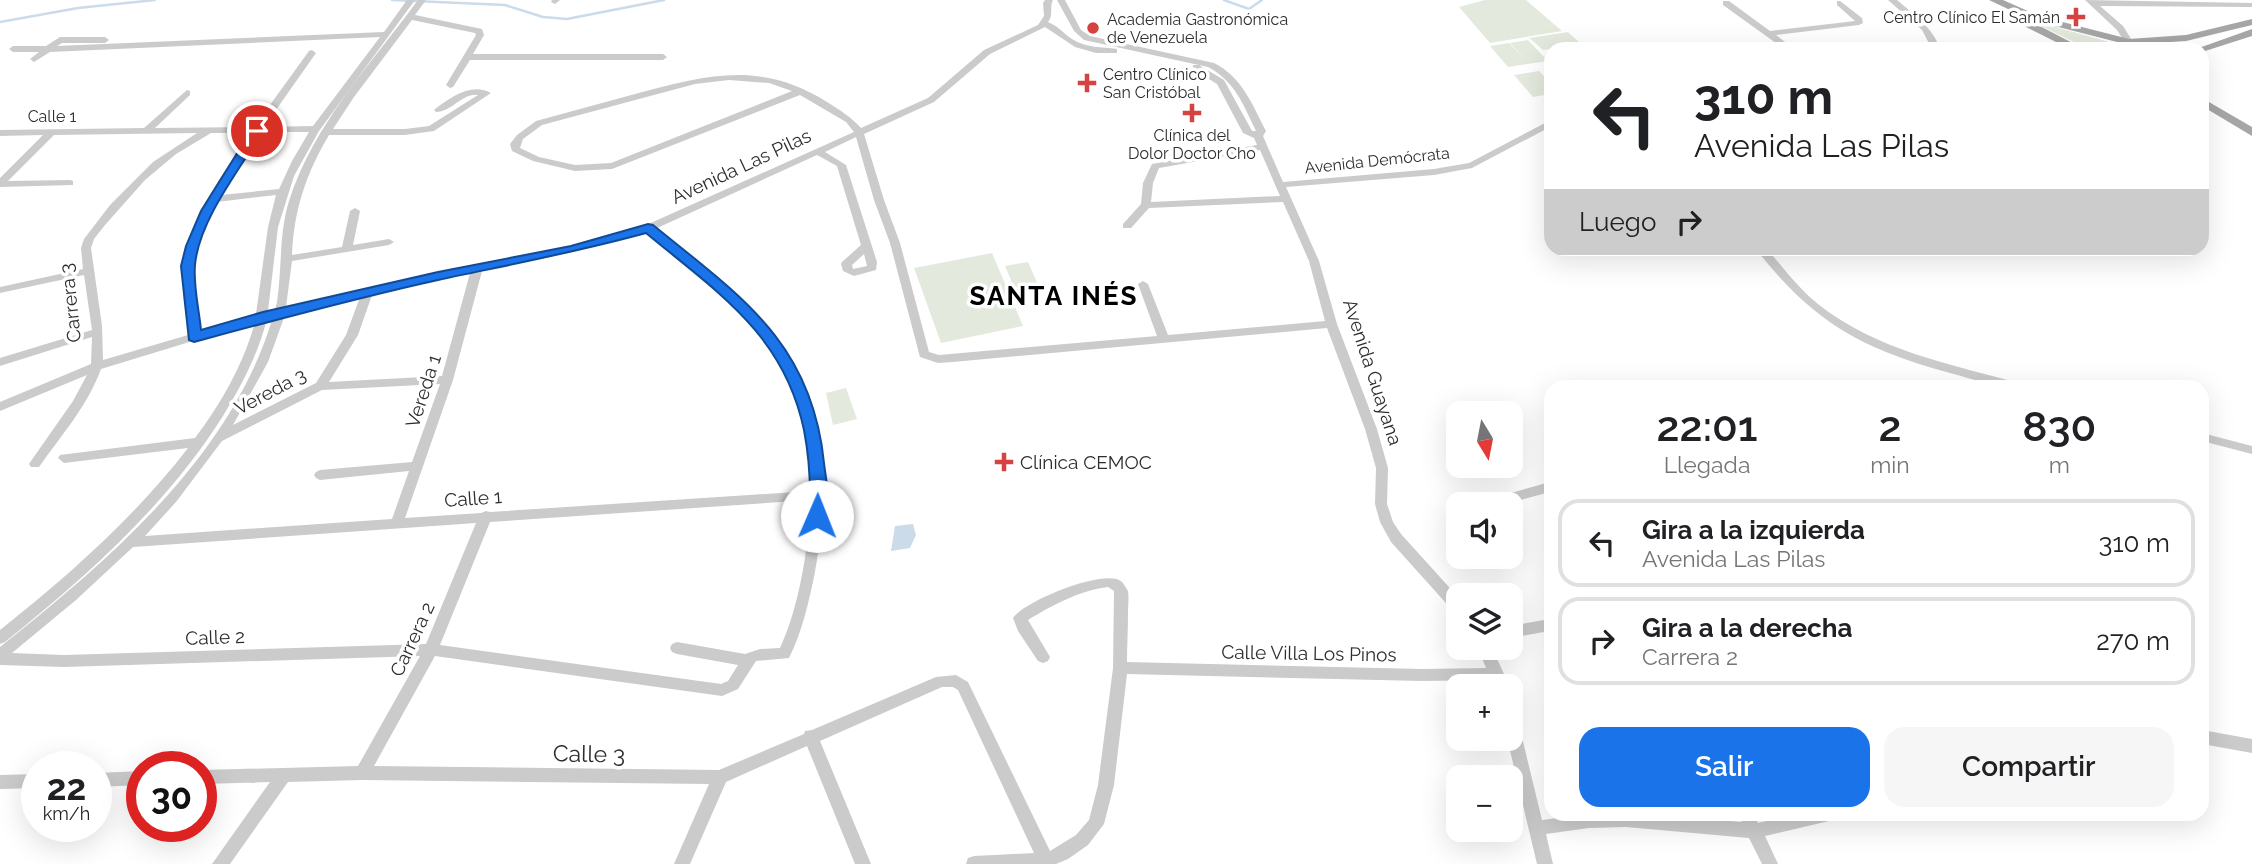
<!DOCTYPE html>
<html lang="es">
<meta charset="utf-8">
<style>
:root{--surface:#fff;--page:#f6f6f6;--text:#202124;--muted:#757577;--line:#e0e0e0;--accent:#1a73e8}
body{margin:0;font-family:Raleway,sans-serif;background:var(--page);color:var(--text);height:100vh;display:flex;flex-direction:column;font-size:26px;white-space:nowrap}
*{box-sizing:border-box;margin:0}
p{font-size:23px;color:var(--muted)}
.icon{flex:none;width:38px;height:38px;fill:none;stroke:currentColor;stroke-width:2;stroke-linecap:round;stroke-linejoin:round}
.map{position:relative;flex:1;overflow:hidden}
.details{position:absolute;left:1544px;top:380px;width:665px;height:441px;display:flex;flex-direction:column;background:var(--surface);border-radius:21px;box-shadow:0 7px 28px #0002}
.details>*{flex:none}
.banner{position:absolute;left:1544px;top:42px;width:665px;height:214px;border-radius:21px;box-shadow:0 7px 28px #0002;background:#fff;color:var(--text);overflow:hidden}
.needle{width:46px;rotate:170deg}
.tools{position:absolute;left:1446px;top:401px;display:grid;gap:14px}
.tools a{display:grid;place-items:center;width:77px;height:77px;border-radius:14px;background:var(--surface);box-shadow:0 7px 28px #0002;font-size:35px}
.speed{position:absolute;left:21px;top:751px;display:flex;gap:14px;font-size:35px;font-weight:700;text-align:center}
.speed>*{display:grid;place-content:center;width:91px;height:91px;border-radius:50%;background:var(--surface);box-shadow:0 7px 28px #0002;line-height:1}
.speed small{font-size:18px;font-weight:400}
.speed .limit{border:10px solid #d22;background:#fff;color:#111}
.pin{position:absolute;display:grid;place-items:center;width:60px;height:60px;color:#fff;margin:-30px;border:4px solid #fff;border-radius:50%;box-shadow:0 2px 7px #0007}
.me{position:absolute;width:77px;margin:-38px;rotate:1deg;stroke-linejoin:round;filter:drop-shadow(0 0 5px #0008)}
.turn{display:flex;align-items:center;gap:24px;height:147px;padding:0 35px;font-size:32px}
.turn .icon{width:91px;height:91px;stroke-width:2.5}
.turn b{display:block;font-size:49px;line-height:60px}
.then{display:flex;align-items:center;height:66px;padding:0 35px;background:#0003;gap:14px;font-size:26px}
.eta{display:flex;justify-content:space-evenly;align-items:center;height:119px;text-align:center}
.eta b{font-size:42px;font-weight:600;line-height:49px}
.button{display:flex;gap:14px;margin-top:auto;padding:14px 35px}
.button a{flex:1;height:80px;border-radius:21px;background:var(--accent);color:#fff;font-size:28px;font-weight:600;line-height:80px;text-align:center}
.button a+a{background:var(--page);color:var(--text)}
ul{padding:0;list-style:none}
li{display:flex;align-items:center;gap:21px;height:88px;margin:0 14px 10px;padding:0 21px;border:4px solid var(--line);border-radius:21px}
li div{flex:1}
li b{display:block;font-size:26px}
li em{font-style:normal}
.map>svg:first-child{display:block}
.green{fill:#e3eadd}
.water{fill:#cbdbe9}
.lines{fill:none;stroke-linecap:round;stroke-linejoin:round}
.stream{stroke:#cbdbe9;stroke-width:2.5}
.minor{fill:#cbcbcb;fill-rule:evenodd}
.major{fill:#a6a6a6;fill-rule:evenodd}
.route{fill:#1a73e8;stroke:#114b97;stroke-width:2}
.poi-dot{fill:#d64240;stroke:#fff;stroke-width:2.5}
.labels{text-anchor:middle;stroke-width:7;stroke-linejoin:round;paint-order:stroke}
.far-poi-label{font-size:16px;fill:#2e2e2e;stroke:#fff;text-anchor:start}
.far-street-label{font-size:16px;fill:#2e2e2e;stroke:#fff}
.street-label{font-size:19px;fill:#2e2e2e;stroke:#fff}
.poi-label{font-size:19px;fill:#2e2e2e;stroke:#fff;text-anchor:start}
.near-street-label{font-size:23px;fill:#2e2e2e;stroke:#fff}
.district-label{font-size:26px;font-weight:bold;letter-spacing:2px;fill:#000;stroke:#fff}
</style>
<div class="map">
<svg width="2252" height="864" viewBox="0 0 2252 864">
<rect width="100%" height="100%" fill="#fff"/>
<path class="green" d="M1485 0H1526L1562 31 1490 43 1459 7Z
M2038 22 2102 40 2108 42 2098 49H2088L2035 23Z
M1568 32 1582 45 1543 50 1529 38Z
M1528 40 1548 61 1508 67 1490 46 1509 43 1526 60 1510 43Z
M1539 71 1550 83V94L1533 97 1514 75Z
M992 253 1023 326 941 343 914 268Z
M1028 262 1039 287 1016 292 1005 266Z
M846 388 857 419 833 425 826 393Z"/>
<path class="water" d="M913 524 916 535 910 548 891 551 895 526Z"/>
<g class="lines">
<path class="stream" d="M392 0 505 5 543 17 567 19 664 0
M1224 0 1249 9 1262 0
M0 22 78 8 155 0"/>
<path class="minor" d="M407 0H415L319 131 294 176 278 227 268 311 275 310 277 302C282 269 279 233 289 201 313 125 371 64 418 0H426L415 15 482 29 484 35 473 54H663L667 57 663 60H470L453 87 450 88 446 85 476 35 475 33 412 20 354 97 333 129H405L429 126 478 95C462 93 452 112 436 112L434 110C450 97 472 82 491 93L434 131 405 135H329C306 174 294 209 292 255L342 247 350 211 355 208 360 211 353 245 389 239 394 242 389 245 292 261 286 307 438 273 572 246 644 226 854 132 846 122 800 95 612 169 575 171 533 161 512 151 510 144 517 135 536 121C569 112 602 103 635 94 707 75 760 60 827 102 840 110 851 117 861 128L928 98 984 50 1038 25 1044 16 1043 3 1045 0H1053C1049 7 1054 14 1048 22 1058 26 1063 33 1072 39 1086 48 1101 47 1117 49V53H1096L1075 47 1045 27 990 54 934 102 864 134 884 200 900 243 929 352 939 355 1157 336 1138 284 1143 281 1148 284 1168 335 1325 321 1309 261 1283 202 1149 208 1131 228H1123V224L1141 204 1143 183 1152 164 1257 145 1254 138 1243 133 1217 84 1193 69V65H1199L1224 80 1252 131H1256C1244 106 1235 81 1208 67L1084 40 1074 31 1057 0H1065L1081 30 1090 36 1214 63C1242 77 1252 104 1266 131L1263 136 1283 182 1434 169 1469 163 1547 122 1550 121V127L1472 168 1434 175 1286 187 1319 261 1337 324 1377 429 1388 468 1387 504 1393 522 1401 534 1458 597V613L1453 611 1391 542 1380 522 1375 504 1376 468 1365 429 1327 328 953 362 938 363 920 357 890 243 874 200 856 137 825 152 846 165 877 262 876 270 854 276 843 271 841 264 842 262 861 245 837 166 817 155 655 229C699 263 747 297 781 343 831 410 829 499 814 577 808 605 802 632 789 658L756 661 738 689 722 696 435 656 374 766 719 770 804 734 805 731 812 730 936 677 956 675 968 682 1050 851 1076 835 1089 820 1098 785 1113 668 1114 591 1108 587C1080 590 1051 606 1028 620L1050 657 1048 661 1043 663 1038 661 1018 631 1013 618C1023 602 1106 567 1122 582 1123 583 1127 589 1128 591 1129 597 1128 606 1128 613 1128 629 1127 646 1127 662L1422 669 1486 668 1478 648H1492L1504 674 1507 686H1493L1490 680 1422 681 1127 674 1114 785 1104 824 1088 845 1068 859 1056 864H966L968 858 974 856 1034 853 958 690 953 687H942L820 741 871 864H855L807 746 726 782 690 864H674L709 784 362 780 288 782 230 864H212L270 782 201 784V770L358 766 420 656 64 667 0 665V647C110 559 231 457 273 317L267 319C258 354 242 385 223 416 166 506 87 576 5 642L0 644V630C69 575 134 518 188 448L64 463 58 458 60 455 195 438C221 404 244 363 255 322L101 369C88 405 61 436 39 467H31L29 464 31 461 73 401 87 375 0 411V402L91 364 92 337 0 366V358L92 330 84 275 0 293V287L83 269 81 248 84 239 110 205 153 162 197 133 54 135 8 181 70 180 73 181V185L0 187V178L43 135 0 136V130L144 128 187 90 190 91V95L155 128 254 127 309 51 312 50 316 53 264 127 313 126 380 37 50 52 34 62 30 59 39 52H13L9 49 13 46H46L60 37H105L109 40 105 43H62L57 46 384 32ZM729 80 769 83 792 91 611 163 575 165 539 157 520 148 523 139 542 125 695 84ZM260 132H309L292 161 279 189 221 195ZM211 133H251C225 171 186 222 183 269 181 291 186 313 188 335L103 360 102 326 91 248 94 239 105 225 145 180 176 154ZM1260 150 1280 196 1151 202 1153 183 1159 168ZM276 195 268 227 256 314 199 331C193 274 189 255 217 202ZM646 232C747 311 807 353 811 491L490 512 486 511 481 513 405 518 453 380 482 271 573 252ZM864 254 867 266 853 269 852 265ZM470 273 442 376 329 382 358 335 372 295ZM360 297 346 335 316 383 233 425 268 362 285 315ZM440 384 412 462 320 470 316 472 314 475 316 478 320 480 409 471 392 519 145 536 176 502 222 441 322 390ZM811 500C808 548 800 605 780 648L760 649 745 654 677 642 672 644 670 648 672 652 677 654 738 665 728 681 721 684 440 645 490 522ZM476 523 426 644 64 655 12 653 76 600 133 547Z
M552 0H560L555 4 551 2Z
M1888 0H1897C1913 14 1933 27 1940 49H1932L1922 30Z
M2085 0 2252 3V7L2100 6 2123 26 2133 42 2129 45 2126 44 2117 30Z
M1723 1H1729L1770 31 1855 21 1837 5V1H1840L1862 18 1863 23 1859 25 1776 35 1794 49H1784L1723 5Z
M1755 248H1766C1783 267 1798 288 1818 304 1877 351 1951 364 2022 384L2024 387C1997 387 1975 380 1950 373 1860 348 1814 323 1755 248Z
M2202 433 2252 446V454L2202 441Z
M1550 482V492L1505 504 1497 503 1496 500 1497 497Z
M1550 619V631L1510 638V626Z
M1510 715 1515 716 1518 721 1542 820 1588 814H1640L1742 822 1738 814H1754L1758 823 1797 814H1837L1835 819 1829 821 1765 836 1778 864H1762L1749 838 1626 827 1589 828 1546 834 1553 864H1537L1507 738H1510Z
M2202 730 2252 739V753L2202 744Z
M142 771V785L96 787V773Z
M37 774V788L0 789V775Z"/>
<path class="major" d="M1989 0H2003L2039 16 2129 39 2186 35 2252 19V25L2186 41 2140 44 2145 49H2133L2125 44 2031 20Z
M2026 23H2034L2084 49H2070L2026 27Z
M2252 29V36L2202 52V49H2196Z
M2202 98 2252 127V136L2202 106Z"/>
</g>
<path class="route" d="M257 127 263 131C240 169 199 220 195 265 193 285 199 309 201 330L263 312 438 272 571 246 648 224 653 225C740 296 812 342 824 463 826 481 832 505 823 521H811C807 512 810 504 810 495 810 473 808 451 804 430 784 334 717 292 646 233 577 252 508 265 438 280 356 298 275 320 194 342L189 340 181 266 186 246 201 211 251 131Z"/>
<g class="poi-dot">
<path d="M2072.5 6.5h7v7h7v7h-7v7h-7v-7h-7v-7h7z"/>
<circle cx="1093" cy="28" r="7"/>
<path d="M1083.5 72.5h7v7h7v7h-7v7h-7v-7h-7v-7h7z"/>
<path d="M1188.5 102.5h7v7h7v7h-7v7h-7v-7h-7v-7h7z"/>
<path d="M1000.5 451.5h7v7h7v7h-7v7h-7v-7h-7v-7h7z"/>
</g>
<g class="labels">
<g class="far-poi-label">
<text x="2060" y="23" text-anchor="end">Centro Clínico El Samán</text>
<text x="1107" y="25">Academia Gastronómica<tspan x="1107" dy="18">de Venezuela</tspan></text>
<text x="1103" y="80">Centro Clínico<tspan x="1103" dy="18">San Cristóbal</tspan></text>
<text x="1192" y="141" text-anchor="middle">Clínica del<tspan x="1192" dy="18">Dolor Doctor Cho</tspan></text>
</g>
<g class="far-street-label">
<text x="52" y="122">Calle 1</text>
<text transform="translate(1377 160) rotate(-6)" y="6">Avenida Demócrata</text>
</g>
<g class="street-label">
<text transform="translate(741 166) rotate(-25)" y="7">Avenida Las Pilas</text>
<text transform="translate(70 303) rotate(-96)" y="7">Carrera 3</text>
<text transform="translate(1373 372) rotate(72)" y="7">Avenida Guayana</text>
<text transform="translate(270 391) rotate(-28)" y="7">Vereda 3</text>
<text transform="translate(423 391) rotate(-72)" y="7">Vereda 1</text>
<text transform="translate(473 498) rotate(-4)" y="7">Calle 1</text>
<text transform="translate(215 637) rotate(-2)" y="7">Calle 2</text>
<text transform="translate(412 639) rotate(-65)" y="7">Carrera 2</text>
<text transform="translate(1309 653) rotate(1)" y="7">Calle Villa Los Pinos</text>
</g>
<g class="poi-label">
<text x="1020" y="469">Clínica CEMOC</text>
</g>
<g class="near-street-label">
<text transform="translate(589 754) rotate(1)" y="8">Calle 3</text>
</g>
<g class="district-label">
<text x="1054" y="305">SANTA INÉS</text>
</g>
</g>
</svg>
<div class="tools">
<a><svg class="needle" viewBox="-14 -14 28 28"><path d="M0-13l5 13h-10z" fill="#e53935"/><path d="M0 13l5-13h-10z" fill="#757577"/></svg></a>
<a><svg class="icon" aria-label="sound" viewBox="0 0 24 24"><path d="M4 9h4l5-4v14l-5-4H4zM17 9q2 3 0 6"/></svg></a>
<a><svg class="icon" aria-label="layers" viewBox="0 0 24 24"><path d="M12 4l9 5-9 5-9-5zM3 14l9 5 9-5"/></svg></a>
<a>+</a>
<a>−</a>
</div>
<div class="speed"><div>22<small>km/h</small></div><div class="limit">30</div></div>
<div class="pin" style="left:257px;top:131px;background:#d93025"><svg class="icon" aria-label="arrive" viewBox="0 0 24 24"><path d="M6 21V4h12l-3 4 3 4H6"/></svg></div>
<svg class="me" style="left:817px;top:516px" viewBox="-20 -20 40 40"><circle r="19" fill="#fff"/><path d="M0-13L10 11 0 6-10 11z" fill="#1a73e8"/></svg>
<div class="banner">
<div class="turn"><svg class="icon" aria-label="left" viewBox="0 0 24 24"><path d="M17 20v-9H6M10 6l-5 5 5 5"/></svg><div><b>310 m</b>Avenida Las Pilas</div></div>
<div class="then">Luego<svg class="icon" aria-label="right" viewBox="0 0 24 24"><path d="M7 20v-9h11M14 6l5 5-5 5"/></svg></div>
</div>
<section class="details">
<div class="eta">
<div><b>22:01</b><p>Llegada</p></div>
<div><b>2</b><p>min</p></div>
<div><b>830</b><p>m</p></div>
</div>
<ul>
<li><svg class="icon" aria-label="left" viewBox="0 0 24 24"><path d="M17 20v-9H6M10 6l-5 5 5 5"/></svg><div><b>Gira a la izquierda</b><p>Avenida Las Pilas</p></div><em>310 m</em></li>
<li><svg class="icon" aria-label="right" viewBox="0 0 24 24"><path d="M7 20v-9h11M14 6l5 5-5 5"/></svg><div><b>Gira a la derecha</b><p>Carrera 2</p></div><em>270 m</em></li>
</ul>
<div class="button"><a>Salir</a><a>Compartir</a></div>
</section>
</div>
